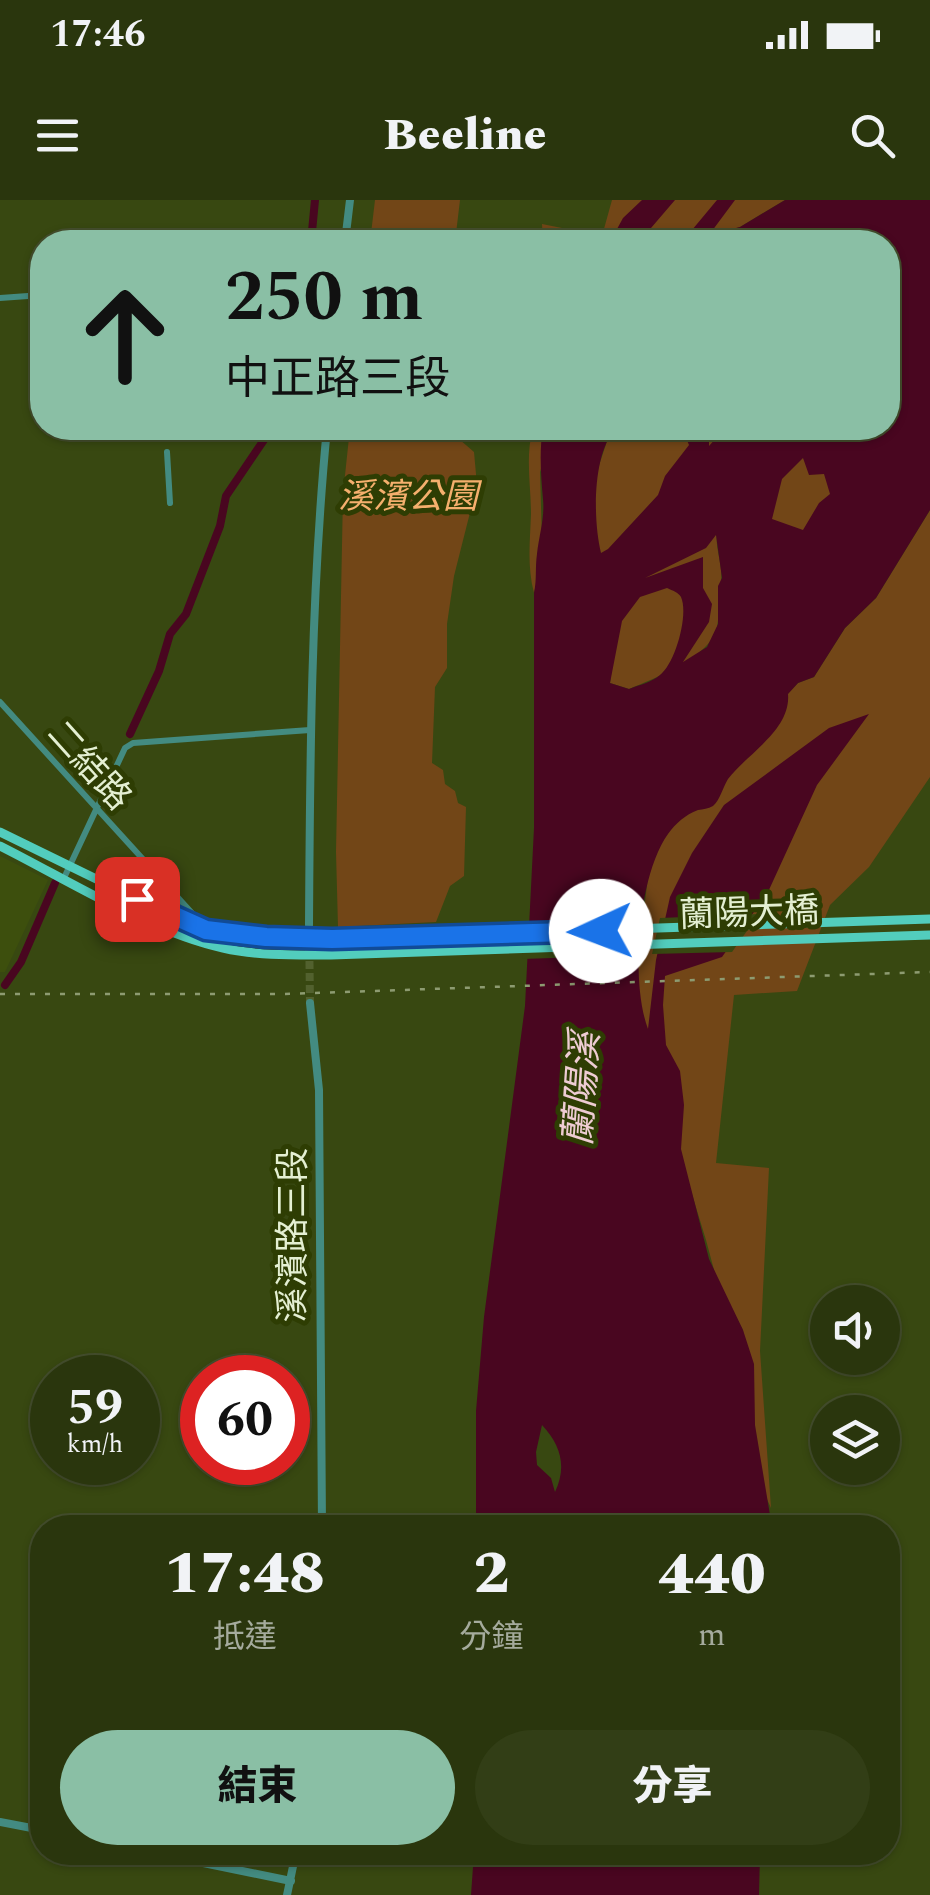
<!DOCTYPE html>
<html lang="zh-TW">
<meta charset="utf-8">
<style>
:root{--surface:#2a360d;--page:#323e16;--text:#f1f3f6;--muted:#a5ab9d;--line:#46502e;--accent:#8abfa5}
body{margin:0;font-family:Spectral,"Noto Sans TC",serif;background:var(--page);color:var(--text);height:100vh;display:flex;flex-direction:column;font-size:38px;white-space:nowrap}
*{box-sizing:border-box;margin:0}
p{font-size:32px;color:var(--muted)}
.icon{flex:none;width:55px;height:55px;fill:none;stroke:currentColor;stroke-width:2;stroke-linecap:round;stroke-linejoin:round}
.map{position:relative;flex:1;overflow:hidden}
.details{position:absolute;left:30px;top:1315px;width:870px;height:350px;display:flex;flex-direction:column;background:var(--surface);border-radius:40px;box-shadow:0 2px 8px #0004,0 0 0 2px var(--line)}
.details>*{flex:none}
.banner{position:absolute;left:30px;top:30px;width:870px;height:210px;border-radius:40px;box-shadow:0 2px 8px #0004,0 0 0 2px var(--line);background:#8abfa5;color:#111;overflow:hidden}
.buttons{position:absolute;left:810px;top:1085px;display:grid;gap:20px}
.buttons a{display:grid;place-items:center;width:90px;height:90px;border-radius:50%;background:var(--surface);box-shadow:0 2px 8px #0004,0 0 0 2px var(--line);font-size:50px}
.speed{position:absolute;left:30px;top:1155px;display:flex;gap:20px;font-size:50px;font-weight:700;text-align:center}
.speed>*{display:grid;place-content:center;width:130px;height:130px;border-radius:50%;background:var(--surface);box-shadow:0 2px 8px #0004,0 0 0 2px var(--line);line-height:1}
.speed small{font-size:25px;font-weight:400}
.speed .limit{border:15px solid #d22;background:#fff;color:#111}
.pin{position:absolute;display:grid;place-items:center;width:85px;height:85px;color:#fff;margin:-42px;border-radius:20px;box-shadow:0 5px 15px #0006}
.me{position:absolute;width:110px;margin:-55px;rotate:268deg;stroke-linejoin:round;filter:drop-shadow(0 0 8px #0008)}
.turn{display:flex;align-items:center;gap:35px;height:210px;padding:0 30px;font-size:45px}
.turn .icon{width:130px;height:130px;stroke-width:2.5}
.turn b{display:block;font-size:70px;line-height:85px}
.eta{display:flex;justify-content:space-evenly;align-items:center;height:170px;text-align:center}
.eta b{font-size:60px;font-weight:800;line-height:70px}
.cta{display:flex;gap:20px;margin-top:auto;padding:20px 30px}
.cta a{flex:1;height:115px;border-radius:60px;background:var(--accent);color:#111;font-size:40px;font-weight:800;line-height:115px;text-align:center}
.cta a+a{background:var(--page);color:var(--text)}
.status{display:flex;justify-content:space-between;align-items:center;height:70px;padding:0 50px;background:var(--surface);direction:ltr}
.status svg{height:28px;fill:currentColor}
header{display:flex;justify-content:space-between;align-items:center;height:130px;padding:0 30px;background:var(--surface);font-size:45px;font-weight:800}
.map>svg:first-child{display:block}
.built{fill:#3d4f0d}
.green{fill:#724617}
.water{fill:#490620;fill-rule:evenodd}
.pier{fill:#384811}
.lines{fill:none;stroke-linecap:round;stroke-linejoin:round}
.canal{stroke:#490620;stroke-width:8}
.tertiary-tunnel{stroke:#52612e;stroke-width:8;stroke-dasharray:8 4;stroke-linecap:butt}
.minor{stroke:#438b81;stroke-width:6}
.tertiary{stroke:#438b81;stroke-width:8}
.primary{stroke:#52cdbd;stroke-width:9}
.rail{stroke:#8d9b71;stroke-width:2.5;stroke-dasharray:5 10;stroke-linecap:butt}
.route-casing{stroke:#114b97;stroke-width:25}
.route{stroke:#1a73e8;stroke-width:18}
.labels{text-anchor:middle;stroke-width:10;stroke-linejoin:round;paint-order:stroke}
.park-label{font-size:35px;font-style:italic;fill:#f5af6d;stroke:#2e3d03}
.street-label{font-size:35px;fill:#e4efd2;stroke:#2e3d03}
.water-label{font-size:38px;font-style:italic;fill:#eeccd3;stroke:#2e3d03}
</style>
<div class="status"><b>17:46</b><svg viewBox="0 0 49 12"><path d="M0 12V9h3v3zM5 12V6h3v6zM10 12V3h3v9zM15 12V0h3v12zM26 1h20v11H26zM47 4h2v5h-2z"/></svg></div>
<header><svg class="icon" aria-label="menu" viewBox="0 0 24 24"><path d="M4 6h16M4 12h16M4 18h16"/></svg>Beeline<svg class="icon" aria-label="search" viewBox="0 0 24 24"><circle cx="10" cy="10" r="6"/><path d="M15 15l6 6"/></svg></header>
<div class="map">
<svg width="930" height="1695" viewBox="0 0 930 1695">
<rect width="100%" height="100%" fill="#384811"/>
<path class="built" d="M0 656 48 680 5 772H0Z"/>
<path class="green" d="M375 0H460L455 42H370Z
M612 0H785L740 27 692 42H543L542 24 602 36Z
M350 228H457L459 239 474 252 477 285 454 376 447 424V468L435 487 432 563 443 570 445 584 455 591 458 603 466 607 464 676 450 686 436 722 338 727 336 652 343 294Z
M533 228H553L540 272 542 340 537 354 539 373 534 393C527 366 530 342 531 314 531 285 525 257 533 228Z
M616 228H735L598 439 589 296 609 235Z
M804 241 850 293 755 397 762 292Z
M930 310V577L869 667 830 705 797 791 734 795 716 963 769 968 760 1151 771 1308 755 1273 743 1130 717 1081 706 1040 633 802 653 635 798 483 814 477 845 428 876 398Z
M717 333C715 349 723 365 721 380 718 395 720 412 717 427 711 457 655 478 629 489L610 483 618 421 641 381 652 372 694 353Z"/>
<path class="water" d="M642 0H675L639 42H610L623 18Z
M717 0H735L709 35 740 27 785 0H930V310L876 398 845 428 814 477 798 483 788 494C791 530 748 553 728 579 723 587 720 600 713 606 708 609 703 609 698 610 685 615 676 623 668 634 638 676 630 781 648 829L656 760 670 697 692 653 724 605 829 528 869 514 817 585 768 692 722 757 665 776 663 805 666 845 680 871 684 905 681 949 709 1059 743 1130 754 1164 755 1225 772 1327 476 1328V1211L484 1117 525 806 534 628V393C537 379 535 368 537 354 539 335 545 318 543 299 541 276 539 251 543 228H550L549 234 553 228H616C592 254 593 320 601 353L608 349 658 295 665 276 689 245 682 228H714L709 235V246L725 228H888V42H874L876 37 862 42H682ZM803 258 809 275 824 274 830 294 819 303 803 330 772 319 782 279ZM716 335 722 378 718 386V424L707 447 683 462 709 422 712 404 703 388V357L645 378 706 348ZM667 388C673 391 678 392 681 397 689 415 675 464 660 475 652 482 639 485 629 489L610 483 622 421 640 397ZM542 1225C561 1245 567 1267 555 1292L551 1278 537 1265 536 1252Z
M474 1653H760L759 1695H471Z"/>
<path class="pier" d="M759 714 732 752 652 754 660 718Z
M647 718 643 755 522 759 523 722Z"/>
<g class="lines">
<path class="canal" d="M311 42 315 0
M130 534 159 471 170 434 186 414 220 326 226 296 272 228
M5 785 21 762 55 683"/>
<path class="tertiary-tunnel" d="M309 725 310 803"/>
<path class="minor" d="M0 98 42 95
M167 252 170 303
M0 502 221 745
M64 678 125 548 133 543 310 530"/>
<path class="tertiary" d="M345 42 350 0
M309 725C310 559 311 393 327 228
M310 803 319 890 322 1328
M0 1622 42 1630
M150 1652 291 1681
M287 1695 296 1652"/>
<path class="primary" d="M0 632 170 715 206 730 266 737 332 739 930 719
M0 646C66 679 152 733 223 748 258 756 295 755 331 755L930 735"/>
<path class="rail" d="M0 794H284L930 772"/>
</g>
<g class="lines">
<defs>
<path id="route" d="M137 699 206 730 266 737 332 739 601 731"/>
</defs>
<use href="#route" class="route-casing"/>
<use href="#route" class="route"/>
</g>
<g class="labels">
<g class="park-label">
<text x="408" y="308">溪濱公園</text>
</g>
<g class="street-label">
<text transform="translate(90 565) rotate(48)" y="12">二結路</text>
<text transform="translate(749 712) rotate(-2)" y="12">蘭陽大橋</text>
<text transform="translate(292 1035) rotate(-90)" y="12">溪濱路三段</text>
</g>
<g class="water-label">
<text transform="translate(581 889) rotate(-86)" y="13">蘭陽溪</text>
</g>
</g>
</svg>
<div class="buttons">
<a><svg class="icon" aria-label="sound" viewBox="0 0 24 24"><path d="M4 9h4l5-4v14l-5-4H4zM17 9q2 3 0 6"/></svg></a>
<a><svg class="icon" aria-label="layers" viewBox="0 0 24 24"><path d="M12 4l9 5-9 5-9-5zM3 14l9 5 9-5"/></svg></a>
</div>
<div class="speed"><div>59<small>km/h</small></div><div class="limit">60</div></div>
<div class="pin" style="left:137px;top:699px;background:#d93025"><svg class="icon" aria-label="arrive" viewBox="0 0 24 24"><path d="M6 21V4h12l-3 4 3 4H6"/></svg></div>
<svg class="me" style="left:601px;top:731px" viewBox="-20 -20 40 40"><circle r="19" fill="#fff"/><path d="M0-13L10 11 0 6-10 11z" fill="#1a73e8"/></svg>
<div class="banner">
<div class="turn"><svg class="icon" aria-label="ahead" viewBox="0 0 24 24"><path d="M12 20V5M6 11l6-6 6 6"/></svg><div><b>250 m</b>中正路三段</div></div>
</div>
<section class="details">
<div class="eta">
<div><b>17:48</b><p>抵達</p></div>
<div><b>2</b><p>分鐘</p></div>
<div><b>440</b><p>m</p></div>
</div>
<div class="cta"><a>結束</a><a>分享</a></div>
</section>
</div>
